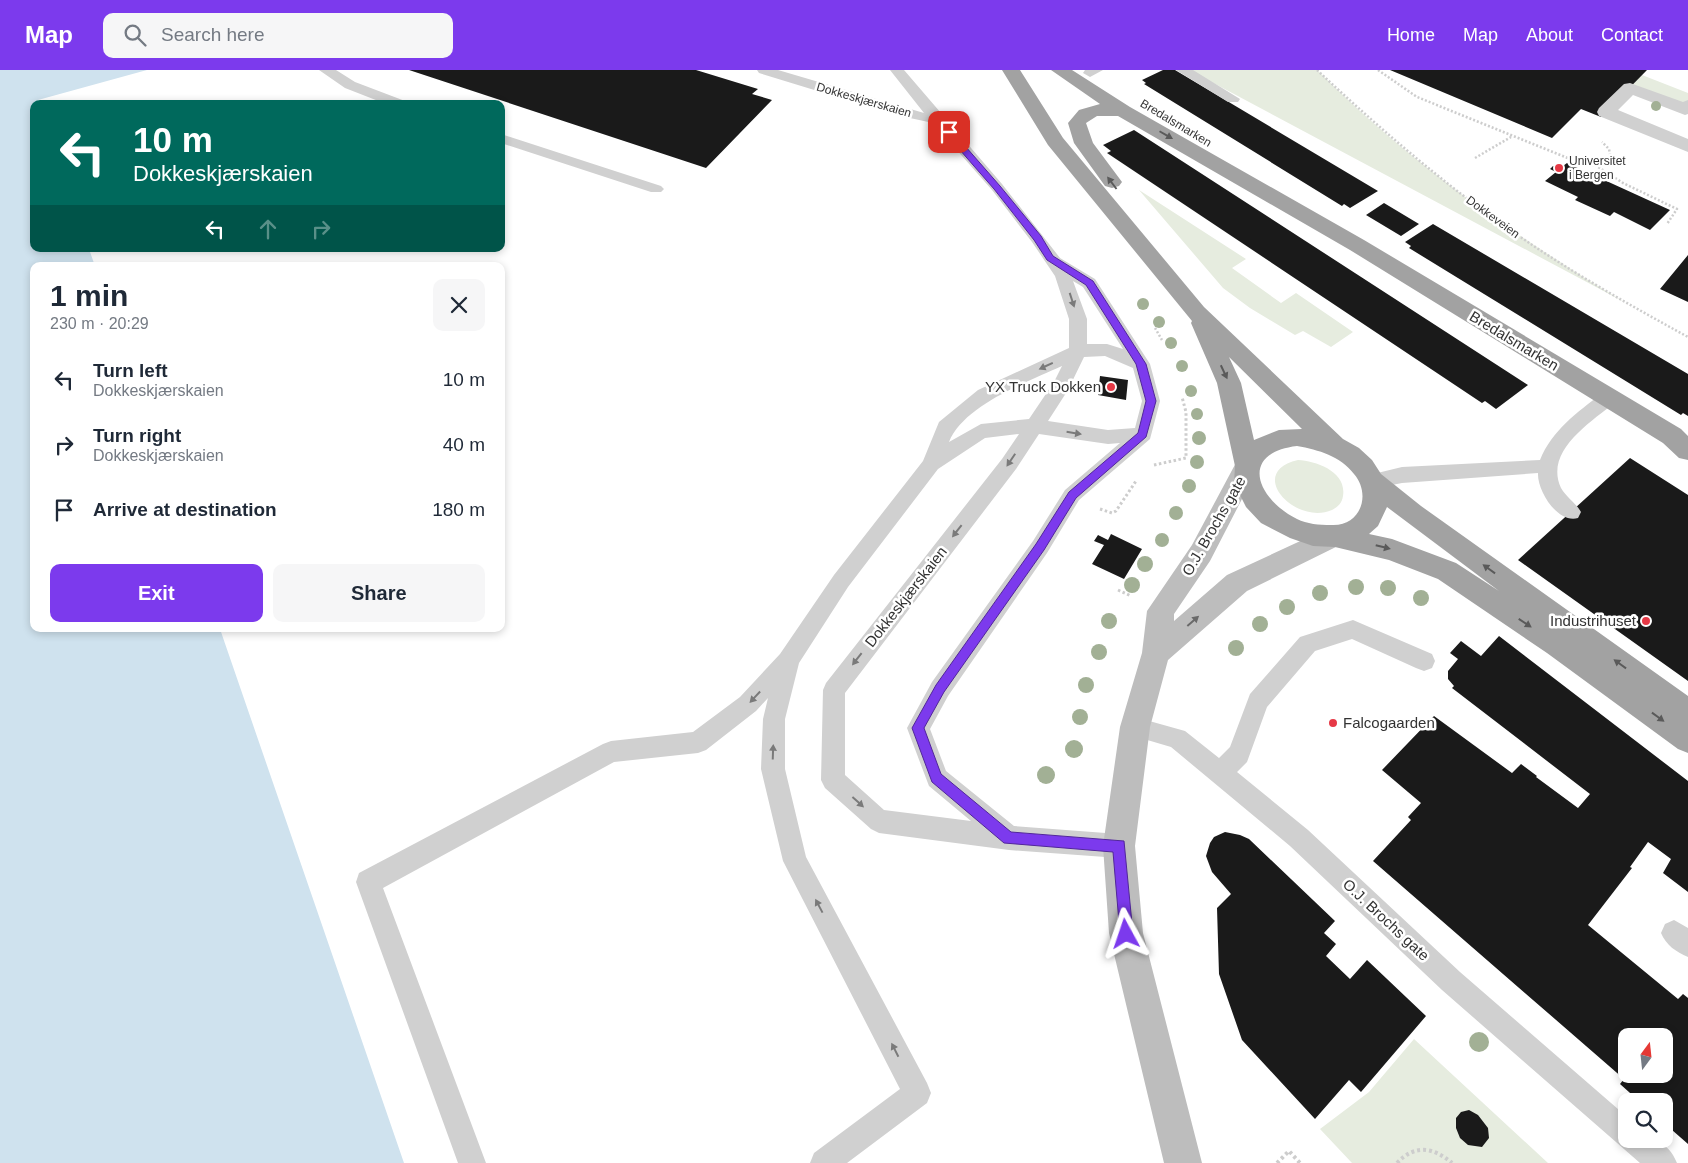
<!DOCTYPE html>
<meta charset="utf-8">
<style>
:root{--surface:#fff;--page:#f6f6f7;--text:#1f2937;--muted:#747a83;--accent:#7c3aed}
body{margin:0;font-family:Arial,sans-serif;background:var(--page);color:var(--text);height:100vh;display:flex;flex-direction:column;font-size:19px;white-space:nowrap}
*{box-sizing:border-box;margin:0}
p{font-size:16px;color:var(--muted)}
.icon{flex:none;width:28px;height:28px;fill:none;stroke:currentColor;stroke-width:2;stroke-linecap:round;stroke-linejoin:round}
.map{position:relative;flex:1;overflow:hidden}
.drawer{position:absolute;left:30px;top:192px;width:475px;height:370px;display:flex;flex-direction:column;background:var(--surface);border-radius:10px;box-shadow:0 2px 8px #0003}
.drawer>*{flex:none}
.hud{position:absolute;left:30px;top:30px;width:475px;height:152px;border-radius:10px;box-shadow:0 2px 8px #0003;background:#00695c;color:#fff;overflow:hidden}
.needle{width:32px;rotate:15deg}
.controls{position:absolute;left:1618px;top:958px;display:grid;gap:10px}
.controls a{display:grid;place-items:center;width:55px;height:55px;border-radius:10px;background:var(--surface);box-shadow:0 2px 8px #0003;font-size:25px}
.pin{position:absolute;display:grid;place-items:center;width:42px;height:42px;color:#fff;margin:-21px;border-radius:10px;box-shadow:0 2px 8px #0006}
.me{position:absolute;width:55px;margin:-28px;rotate:355deg;stroke-linejoin:round;filter:drop-shadow(0 0 4px #0008)}
.turn{display:flex;align-items:center;gap:18px;height:105px;padding:0 20px;font-size:22px}
.turn .icon{width:65px;height:65px;stroke-width:2.5}
.turn b{display:block;font-size:35px;line-height:42px}
.lanes{display:flex;align-items:center;height:48px;padding:0 20px;background:#0003;justify-content:center;gap:25px;direction:ltr}
.lanes .off{opacity:.35}
.round{display:grid;place-items:center;flex:none;width:52px;height:52px;border-radius:10px;background:var(--page)}
.summary{display:flex;align-items:center;justify-content:space-between;height:85px;padding:0 20px}
h1{font-size:30px;font-weight:800;line-height:38px}
.button{display:flex;gap:10px;margin-top:auto;padding:10px 20px}
.button a{flex:1;height:58px;border-radius:10px;background:var(--accent);color:#fff;font-size:20px;font-weight:800;line-height:58px;text-align:center}
.button a+a{background:var(--page);color:var(--text)}
ul{padding:0;list-style:none}
li{display:flex;align-items:center;gap:15px;height:65px;padding:0 20px}
li div{flex:1}
li b{display:block;font-size:19px}
li em{font-style:normal}
header{display:flex;align-items:center;gap:30px;box-sizing:border-box;height:70px;padding:0 25px;background:var(--accent);color:#fff}
header strong{font-size:24px}
nav{display:flex;gap:28px;margin-inline-start:auto;font-size:18px}
.search{width:350px;height:45px;background:var(--page);display:flex;align-items:center;gap:12px;box-sizing:border-box;padding:0 18px;border-radius:10px;color:var(--muted);font-size:19px}
.map>svg:first-child{display:block}
.green{fill:#e6ecdf}
.water{fill:#cfe2ee}
.building{fill:#1a1a1a;fill-rule:evenodd}
.lines{fill:none;stroke-linecap:round;stroke-linejoin:round}
.path-far2{stroke:#cdcdcd;stroke-width:2.5;stroke-dasharray:2 2;stroke-linecap:butt}
.path-far1{stroke:#cdcdcd;stroke-width:3;stroke-dasharray:2.5 2.5;stroke-linecap:butt}
.path{stroke:#cdcdcd;stroke-width:4;stroke-dasharray:3 3;stroke-linecap:butt}
.service{fill:#d0d0d0;fill-rule:evenodd}
.pedestrian{fill:#d0d0d0;fill-rule:evenodd}
.secondary{fill:#bdbdbd;fill-rule:evenodd}
.trunk{fill:#a2a2a2;fill-rule:evenodd}
.tree{fill:#a2b095}
.oneway{fill:#5a5a5a}
.oneway2{fill:#7a7a7a}
.oneway3{fill:#6a6a6a}
.route{fill:#7c3aed;stroke:#51269a}
.poi-dot{fill:#e63946;stroke:#fff;stroke-width:2}
.labels{text-anchor:middle;stroke-width:5;stroke-linejoin:round;paint-order:stroke}
.far-street-label{font-size:12px;fill:#333;stroke:#fff}
.far-poi-label{font-size:12px;fill:#333;stroke:#fff;text-anchor:start}
.street-label{font-size:15px;fill:#333;stroke:#fff}
.poi-label{font-size:15px;fill:#333;stroke:#fff;text-anchor:end}
</style>
<header>
<strong>Map</strong>
<div class="search"><svg class="icon" aria-label="search" viewBox="0 0 24 24"><circle cx="10" cy="10" r="6"/><path d="M15 15l6 6"/></svg>Search here</div>
<nav><a>Home</a><a>Map</a><a>About</a><a>Contact</a></nav>
</header>
<div class="map">
<svg width="1688" height="1093" viewBox="0 0 1688 1093">
<rect width="100%" height="100%" fill="#fff"/>
<path class="green" d="M1189 0H1317C1337 19 1357 39 1378 57 1455 124 1539 181 1626 233Z
M1642 5 1688 23V36L1630 18Z
M1139 120 1246 189 1232 198 1281 233 1296 223 1353 262 1331 277 1303 261 1295 265 1250 238 1223 218Z
M1298 390C1317 391 1347 402 1343 426 1342 433 1338 437 1332 440 1295 456 1245 402 1298 390Z
M1414 969 1548 1093H1352L1320 1059 1369 1022Z"/>
<path class="water" d="M0 0H147L38 30 39 34H34V179H89L95 196H34V559H220L404 1093H0Z"/>
<path class="building" d="M409 0H696L758 19 752 24 772 30 706 98Z
M1163 0H1175L1378 121 1350 138 1344 134 1342 136 1144 14 1146 13 1142 10Z
M1390 0H1647L1601 47 1581 39 1552 68Z
M1134 60 1528 315 1496 339 1485 331 1482 333 1107 83 1111 81 1103 75Z
M1567 93 1670 140 1650 160 1614 142 1610 146 1575 130 1578 127 1545 111 1556 102 1550 99 1553 96 1559 99Z
M1384 133 1419 154 1401 166 1366 145Z
M1433 154 1688 304V346L1683 343 1681 345 1409 178 1411 176 1405 172Z
M1688 185V232L1660 219Z
M1100 306 1128 310 1126 330 1098 325Z
M1630 388 1688 425V611L1518 490Z
M1111 464 1142 479 1124 509 1092 494 1104 475 1094 471 1098 465 1108 470Z
M1499 566 1688 711V822L1663 803 1671 789 1648 772 1630 797 1632 798 1588 855 1678 929 1683 924 1688 928V1074L1664 1053V1031H1639L1620 1014 1624 1009 1373 791 1411 750 1408 747 1421 733 1382 700 1434 646 1512 703 1521 694 1537 706 1536 707 1578 738 1590 724 1452 618 1454 616 1448 609V601L1458 589 1450 583 1461 571 1481 586ZM1626 966H1664V1004H1626Z
M1225 762 1240 765 1249 769 1335 851 1324 863 1336 874 1326 886 1350 909 1367 890 1426 946 1361 1022 1349 1010 1315 1049 1242 970 1219 904 1217 838 1231 824 1212 802 1206 786 1210 773 1214 767Z
M1469 1040 1478 1045 1488 1058 1489 1068 1482 1077 1468 1075 1460 1068 1456 1058V1048L1461 1042Z"/>
<g class="lines">
<path class="path-far2" d="M1317 0C1377 56 1439 110 1506 157 1564 198 1626 233 1688 267
M1378 0 1417 27 1585 95H1601L1611 89 1609 79 1602 72
M1475 88 1511 67
M1595 95 1623 113 1677 139 1667 154
M1155 258 1162 270"/>
<path class="path-far1" d="M1154 395 1186 388V342L1182 327
M1100 439 1112 443 1116 441 1136 411
M1118 520 1131 526"/>
<path class="path" d="M1277 1093 1289 1081 1300 1093
M1397 1093C1415 1074 1433 1077 1452 1093"/>
<path class="service" d="M319 0H336L355 12 405 31 407 34H386L345 18Z
M757 0H778L924 43 890 0H904L1002 114 1060 188 1095 209 1150 294 1160 331 1150 369 1079 430 1047 483 948 626 930 659 946 701 1014 756 1119 764 1128 768 1131 776 1128 784 1119 788 1009 780 879 763 871 759 825 718 821 710 823 620 826 613 1002 389 1019 364 985 368 938 399 848 517 799 593 785 649V699L806 787 927 1013 931 1023 927 1033 847 1093H810L814 1083 900 1019 783 791 761 699 763 649 768 628 756 641 706 680 698 683 614 692 383 818 486 1093H458L356 812 359 803 603 674 611 671 693 662 740 627 780 584 834 505 923 391 939 352 978 320 1069 278V249L1055 206 1032 172 992 120 933 53 896 45 759 3ZM1073 211 1083 217 1123 279 1107 274H1087V249ZM1105 286 1133 298 1142 331 1135 358 1108 360 1048 351 1068 320 1084 287ZM1062 296 1054 312 1029 349 981 354 949 372C964 335 1027 312 1062 296ZM1039 364 1108 374 1120 373 1065 420 1033 471 932 612 907 658 929 716 971 751 884 740 845 705V623L1016 399Z
M1085 0H1103L1090 7 1083 3Z
M1176 0H1193L1240 29 1238 32H1228Z
M501 64 661 116 664 119 661 122H651L501 73Z
M1608 321 1614 323 1617 328 1614 333C1590 353 1544 381 1561 418 1566 427 1576 433 1581 442L1578 448C1558 454 1537 421 1538 403L1402 413 1372 419 1365 416 1362 411 1365 406 1402 397 1540 390C1552 360 1577 343 1602 323Z
M1353 550 1432 584 1435 591 1432 598 1424 601 1416 598 1352 569 1315 581 1267 637 1247 692 1237 702 1308 760 1460 902 1626 1046V1069C1650 1069 1667 1068 1677 1093H1640L1442 920 1290 776 1171 677 1127 664 1124 657 1127 650 1135 647 1185 661 1219 688 1230 677 1250 624 1300 567Z
M1674 850 1688 858V887C1676 882 1666 875 1661 863L1665 854Z"/>
<path class="pedestrian" d="M1630 13 1683 32 1688 30V44L1685 45 1633 25 1618 40 1688 69V82L1599 46 1597 42 1599 38 1624 14Z"/>
<path class="secondary" d="M1247 386 1256 389 1259 396 1210 491 1174 544V551L1227 505 1335 455 1344 459 1348 466 1344 473 1247 521 1168 590 1150 657 1135 776 1143 863 1202 1093H1164L1109 863 1103 776 1120 657 1142 583 1147 541 1192 475 1238 389Z"/>
<path class="trunk" d="M1002 0H1020L1063 68 1204 237 1343 369 1359 378 1372 390 1381 404 1421 436 1688 626V683L1678 679 1547 583 1438 509 1389 490 1335 477 1313 476 1290 468 1261 453 1246 437 1234 413 1235 396 1217 313 1191 253 1192 251 1048 75ZM1229 287 1302 359 1279 360 1254 370 1241 313ZM1297 376C1319 380 1340 386 1354 404 1372 425 1360 457 1331 455 1319 455 1307 454 1297 449 1257 429 1238 383 1297 376ZM1387 437 1499 521 1456 493 1392 469 1369 464 1378 456Z
M1051 0H1072L1130 37 1364 170 1681 359 1688 366V390L1679 388 1663 373 1350 180 1118 46H1097L1086 53 1093 73 1122 112 1119 116 1112 118 1105 116 1074 73 1068 53 1079 40 1100 34Z"/>
</g>
<g class="tree">
<circle cx="1656" cy="36" r="5"/>
<circle cx="1143" cy="234" r="6"/>
<circle cx="1159" cy="252" r="6"/>
<circle cx="1171" cy="273" r="6"/>
<circle cx="1182" cy="296" r="6"/>
<circle cx="1191" cy="321" r="6"/>
<circle cx="1197" cy="344" r="6"/>
<circle cx="1199" cy="368" r="7"/>
<circle cx="1197" cy="392" r="7"/>
<circle cx="1189" cy="416" r="7"/>
<circle cx="1176" cy="443" r="7"/>
<circle cx="1162" cy="470" r="7"/>
<circle cx="1145" cy="494" r="8"/>
<circle cx="1132" cy="515" r="8"/>
<circle cx="1356" cy="517" r="8"/>
<circle cx="1388" cy="518" r="8"/>
<circle cx="1320" cy="523" r="8"/>
<circle cx="1421" cy="528" r="8"/>
<circle cx="1287" cy="537" r="8"/>
<circle cx="1109" cy="551" r="8"/>
<circle cx="1260" cy="554" r="8"/>
<circle cx="1236" cy="578" r="8"/>
<circle cx="1099" cy="582" r="8"/>
<circle cx="1086" cy="615" r="8"/>
<circle cx="1080" cy="647" r="8"/>
<circle cx="1074" cy="679" r="9"/>
<circle cx="1046" cy="705" r="9"/>
<circle cx="1479" cy="972" r="10"/>
</g>
<defs><path id="oneway-solid" d="M-6-.8H1V-3.2L6.5 0L1 3.2V.8H-6Z" transform="scale(1.25)"/></defs>
<g class="oneway">
<use href="#oneway-solid" transform="translate(1166 65) rotate(30)"/>
<use href="#oneway-solid" transform="translate(1112 113) rotate(-127)"/>
<use href="#oneway-solid" transform="translate(1224 302) rotate(65)"/>
<use href="#oneway-solid" transform="translate(1383 477) rotate(14)"/>
<use href="#oneway-solid" transform="translate(1489 499) rotate(-144)"/>
<use href="#oneway-solid" transform="translate(1525 553) rotate(33)"/>
<use href="#oneway-solid" transform="translate(1620 594) rotate(-144)"/>
<use href="#oneway-solid" transform="translate(1658 647) rotate(36)"/>
</g>
<g class="oneway2">
<use href="#oneway-solid" transform="translate(1072 230) rotate(72)"/>
<use href="#oneway-solid" transform="translate(1046 296) rotate(155)"/>
<use href="#oneway-solid" transform="translate(1074 363) rotate(9)"/>
<use href="#oneway-solid" transform="translate(1011 390) rotate(124)"/>
<use href="#oneway-solid" transform="translate(957 461) rotate(128)"/>
<use href="#oneway-solid" transform="translate(857 589) rotate(128)"/>
<use href="#oneway-solid" transform="translate(755 627) rotate(133)"/>
<use href="#oneway-solid" transform="translate(773 682) rotate(-88)"/>
<use href="#oneway-solid" transform="translate(858 732) rotate(42)"/>
<use href="#oneway-solid" transform="translate(819 836) rotate(-118)"/>
<use href="#oneway-solid" transform="translate(895 980) rotate(-117)"/>
</g>
<use class="oneway3" href="#oneway-solid" transform="translate(1193 551) rotate(-41)"/>
<path class="route" d="M946 61H952L1000 116 1041 166 1053 186 1093 211 1146 294 1156 331 1146 367 1076 428 1044 480 944 622 924 658 941 704 1011 762 1124 771 1133 864 1131 868 1126 870 1122 868 1120 864 1113 782 1004 773 932 712 912 658 936 615 1036 474 1069 422 1138 363 1146 331 1136 294 1086 215 1047 190 1034 170 994 119 946 64Z"/>
<g class="poi-dot">
<circle cx="1559" cy="98" r="5"/>
<circle cx="1111" cy="317" r="5"/>
<circle cx="1646" cy="551" r="5"/>
<circle cx="1333" cy="653" r="5"/>
</g>
<g class="labels">
<g class="far-street-label">
<text transform="translate(864 30) rotate(16)" y="4">Dokkeskjærskaien</text>
<text transform="translate(1176 53) rotate(31)" y="4">Bredalsmarken</text>
<text transform="translate(1493 147) rotate(36)" y="4">Dokkeveien</text>
</g>
<g class="far-poi-label">
<text x="1569" y="95">Universitet<tspan x="1569" dy="14">i Bergen</tspan></text>
</g>
<g class="street-label">
<text transform="translate(1514 271) rotate(31)" y="5">Bredalsmarken</text>
<text transform="translate(1214 456) rotate(-60)" y="5">O.J. Brochs gate</text>
<text transform="translate(906 527) rotate(-52)" y="5">Dokkeskjærskaien</text>
<text transform="translate(1386 850) rotate(43)" y="5">O.J. Brochs gate</text>
</g>
<g class="poi-label">
<text x="1101" y="322">YX Truck Dokken</text>
<text x="1636" y="556">Industrihuset</text>
<text x="1343" y="658" text-anchor="start">Falcogaarden</text>
</g>
</g>
</svg>
<div class="controls">
<a><svg class="needle" viewBox="-14 -14 28 28"><path d="M0-13l5 13h-10z" fill="#e53935"/><path d="M0 13l5-13h-10z" fill="#747a83"/></svg></a>
<a><svg class="icon" aria-label="search" viewBox="0 0 24 24"><circle cx="10" cy="10" r="6"/><path d="M15 15l6 6"/></svg></a>
</div>
<div class="pin" style="left:949px;top:62px;background:#d93025"><svg class="icon" aria-label="arrive" viewBox="0 0 24 24"><path d="M6 21V4h12l-3 4 3 4H6"/></svg></div>
<svg class="me" style="left:1126px;top:864px" viewBox="-20 -20 40 40"><path d="M0-17L14 15 0 8-14 15z" fill="#7c3aed" stroke="#fff" stroke-width="4"/></svg>
<div class="hud">
<div class="turn"><svg class="icon" aria-label="left" viewBox="0 0 24 24"><path d="M17 20v-9H6M10 6l-5 5 5 5"/></svg><div><b>10 m</b>Dokkeskjærskaien</div></div>
<div class="lanes"><svg class="icon" aria-label="left" viewBox="0 0 24 24"><path d="M17 20v-9H6M10 6l-5 5 5 5"/></svg><svg class="icon off" aria-label="ahead" viewBox="0 0 24 24"><path d="M12 20V5M6 11l6-6 6 6"/></svg><svg class="icon off" aria-label="right" viewBox="0 0 24 24"><path d="M7 20v-9h11M14 6l5 5-5 5"/></svg></div>
</div>
<section class="drawer">
<div class="summary"><div><h1>1 min</h1><p>230 m · 20:29</p></div><a class="round"><svg class="icon" aria-label="close" viewBox="0 0 24 24"><path d="M6 6l12 12M18 6L6 18"/></svg></a></div>
<ul>
<li><svg class="icon" aria-label="left" viewBox="0 0 24 24"><path d="M17 20v-9H6M10 6l-5 5 5 5"/></svg><div><b>Turn left</b><p>Dokkeskjærskaien</p></div><em>10 m</em></li>
<li><svg class="icon" aria-label="right" viewBox="0 0 24 24"><path d="M7 20v-9h11M14 6l5 5-5 5"/></svg><div><b>Turn right</b><p>Dokkeskjærskaien</p></div><em>40 m</em></li>
<li><svg class="icon" aria-label="arrive" viewBox="0 0 24 24"><path d="M6 21V4h12l-3 4 3 4H6"/></svg><div><b>Arrive at destination</b></div><em>180 m</em></li>
</ul>
<div class="button"><a>Exit</a><a>Share</a></div>
</section>
</div>
